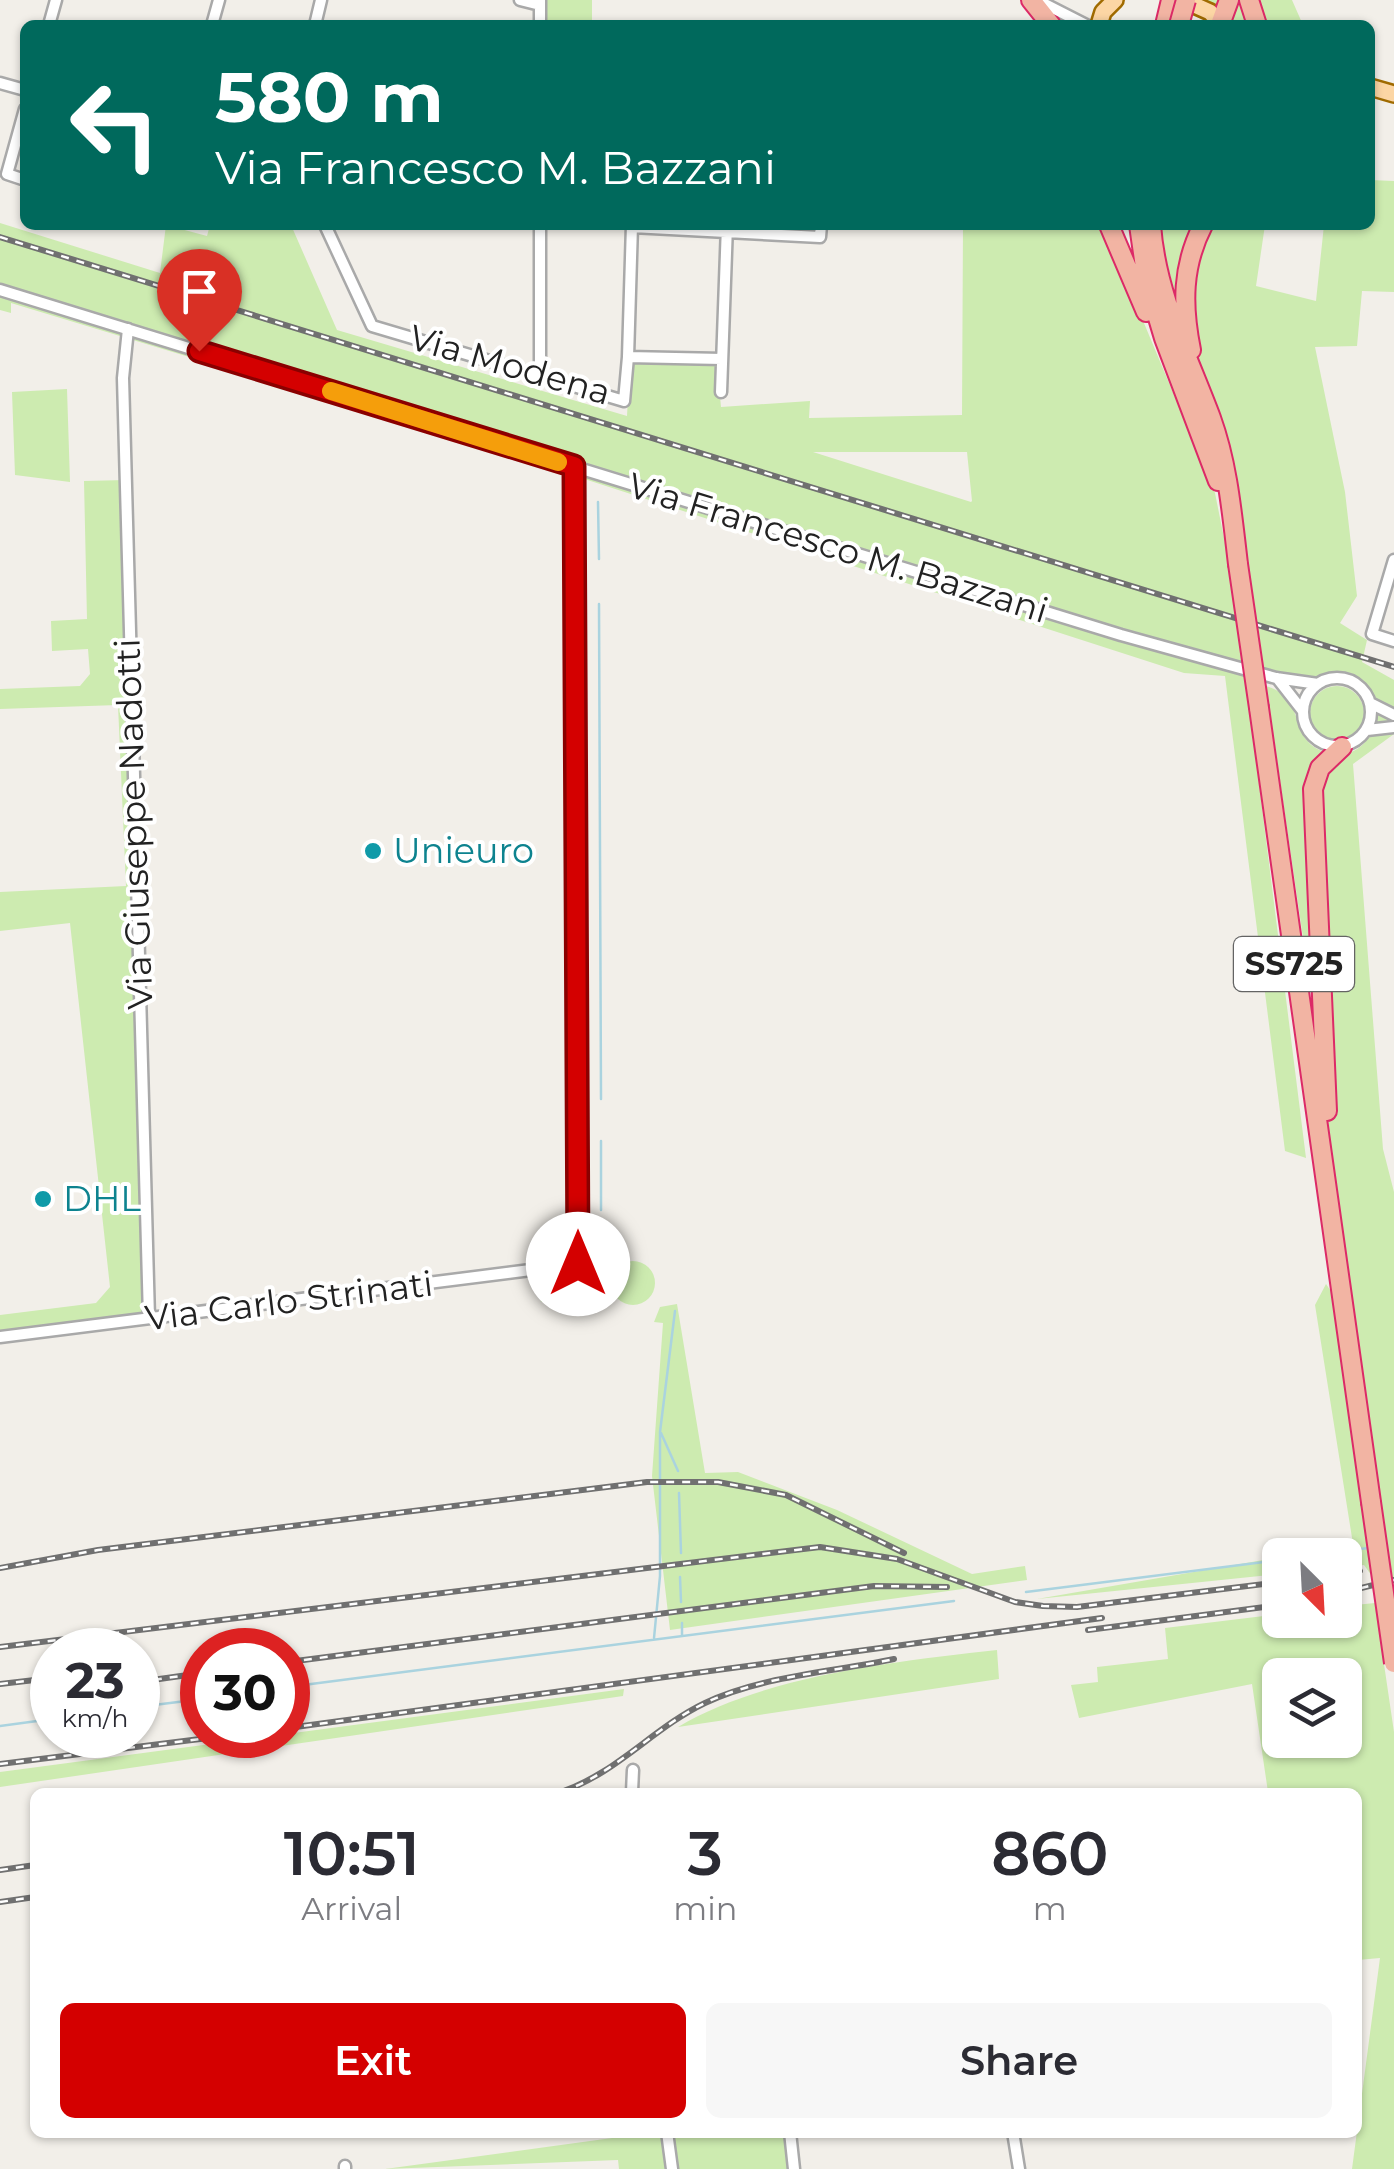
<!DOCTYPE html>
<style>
:root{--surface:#fff;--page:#f7f7f7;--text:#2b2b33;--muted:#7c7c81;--accent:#d40000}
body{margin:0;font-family:Montserrat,sans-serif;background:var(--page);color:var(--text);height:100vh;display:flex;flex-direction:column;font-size:38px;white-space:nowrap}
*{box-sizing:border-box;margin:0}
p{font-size:32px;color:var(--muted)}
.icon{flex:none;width:55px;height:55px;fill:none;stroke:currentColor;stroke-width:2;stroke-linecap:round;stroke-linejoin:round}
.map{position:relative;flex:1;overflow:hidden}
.side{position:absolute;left:30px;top:1788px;width:1332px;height:350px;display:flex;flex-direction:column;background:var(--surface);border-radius:15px;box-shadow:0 2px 8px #0004}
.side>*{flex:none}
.top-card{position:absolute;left:20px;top:20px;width:1355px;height:210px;border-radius:15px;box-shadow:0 2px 8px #0004;background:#00695c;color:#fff;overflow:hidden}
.needle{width:65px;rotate:156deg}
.fabs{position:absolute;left:1262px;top:1538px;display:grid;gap:20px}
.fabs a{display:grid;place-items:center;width:100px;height:100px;border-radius:15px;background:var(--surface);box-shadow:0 2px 8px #0004;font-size:50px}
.speed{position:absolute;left:30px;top:1628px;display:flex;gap:20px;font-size:50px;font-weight:700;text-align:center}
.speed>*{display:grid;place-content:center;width:130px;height:130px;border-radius:50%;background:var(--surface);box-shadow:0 2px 8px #0004;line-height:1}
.speed small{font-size:25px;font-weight:400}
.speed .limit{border:15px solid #d22;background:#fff;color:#111}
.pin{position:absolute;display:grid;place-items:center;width:85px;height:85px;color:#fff;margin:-102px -42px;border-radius:50% 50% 50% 0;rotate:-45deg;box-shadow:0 0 10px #0007}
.pin .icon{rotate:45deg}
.me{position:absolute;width:110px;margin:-55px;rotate:0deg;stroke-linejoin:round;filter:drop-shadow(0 0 8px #0008)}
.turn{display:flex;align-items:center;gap:35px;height:210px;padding:0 30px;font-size:45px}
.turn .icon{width:130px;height:130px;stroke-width:2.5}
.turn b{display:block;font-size:70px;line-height:85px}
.eta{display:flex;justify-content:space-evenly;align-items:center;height:170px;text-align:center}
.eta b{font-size:60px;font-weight:600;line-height:70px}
.primary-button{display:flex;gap:20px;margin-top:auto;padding:20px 30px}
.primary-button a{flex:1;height:115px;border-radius:15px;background:var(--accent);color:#fff;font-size:40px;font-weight:600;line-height:115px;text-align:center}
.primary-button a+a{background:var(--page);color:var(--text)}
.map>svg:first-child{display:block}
.grass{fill:#cdebb0;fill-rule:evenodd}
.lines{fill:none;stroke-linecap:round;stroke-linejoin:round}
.stream{stroke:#aad3df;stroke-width:2.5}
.minor-casing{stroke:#a9a9a9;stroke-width:15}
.primary-casing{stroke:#a06b00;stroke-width:20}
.trunk-casing{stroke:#dc2a67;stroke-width:22}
.minor{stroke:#fff;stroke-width:10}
.primary{stroke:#fcd6a4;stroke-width:15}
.trunk{stroke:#f2b4a3;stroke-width:18}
.rail-casing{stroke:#707070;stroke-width:6}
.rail{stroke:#fff;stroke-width:2.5;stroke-dasharray:8;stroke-linecap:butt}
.trunk-bridge-casing{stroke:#dc2a67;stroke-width:22;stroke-linecap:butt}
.trunk-bridge{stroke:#f2b4a3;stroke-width:18}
.route-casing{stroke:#8a0000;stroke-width:25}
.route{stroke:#d40000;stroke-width:18}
.slow{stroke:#f59e0b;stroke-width:18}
.culture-dot{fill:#0f9aa8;stroke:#fff;stroke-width:4}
.labels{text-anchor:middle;stroke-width:8;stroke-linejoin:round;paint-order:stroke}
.shield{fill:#fff;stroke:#646464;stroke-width:2.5}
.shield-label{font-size:32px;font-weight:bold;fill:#222}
.street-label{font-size:35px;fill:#222;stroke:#fff}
.culture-label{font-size:35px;fill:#0d838f;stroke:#fff;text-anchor:start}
</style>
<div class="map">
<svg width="1394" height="2169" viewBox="0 0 1394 2169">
<rect width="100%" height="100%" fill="#f2efe9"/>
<path class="grass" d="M540 0H592V25H540Z
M1198 0H1292L1303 25H1214Z
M1370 180 1394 181V292L1362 291 1357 346 1315 347 1345 492 1357 596 1340 623 1367 640 1362 662 1394 680V734L1353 764 1383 1149 1394 1192V1607L1364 1565 1345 1567V1555H1294L1353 1544 1315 1305 1326 1284 1351 1321 1314 1012 1266 686C1310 699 1285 743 1329 753 1381 765 1394 683 1345 672 1333 670 1326 675 1315 677 1294 682 1268 678 1246 680L1306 1158 1285 1151 1225 676 1184 673 473 443 11 303V313L0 310V223L160 273 166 225 207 236 210 225H291L337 330 627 416 630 362 717 365 721 407 810 401 809 418 962 415 963 225H1103L1215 493 1232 578 1252 588 1234 471 1187 339 1157 225H1265L1256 286 1316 301 1324 225H1370ZM813 452H967L972 501 971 502Z
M67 389 70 482 15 475 12 392Z
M126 480 150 1319 0 1337V1315L96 1303 110 1287 70 923 0 931V892L126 886 118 705 0 709V689L80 686 90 674 88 649 52 651 51 621 87 619 84 481Z
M1310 713a27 27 0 1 1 54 0a27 27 0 1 1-54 0Z
M611 1283a22 22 0 1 1 44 0a22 22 0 1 1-44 0Z
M569 1268 596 1281 602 1297 541 1302 537 1270Z
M677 1304 705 1473 738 1472 837 1510 972 1574 1025 1566 1027 1580 670 1630 652 1476 663 1323 654 1322 660 1307Z
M1280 1557V1574L1037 1599Z
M1375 1603 1394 1732V2169H1352L1380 1958 1358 1960V1792H1268L1252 1684 1079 1718 1071 1685 1098 1682 1097 1667 1168 1659 1165 1628 1280 1614V1620H1345V1606ZM1280 1675H1345V1740H1280Z
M997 1650 999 1679 678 1727C763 1676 897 1661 997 1650Z
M624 1689 623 1696 0 1787V1772Z
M612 2132 787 2133 791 2169H619L618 2160 385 2169 612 2138Z"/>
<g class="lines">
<path class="stream" d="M598 502 599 559
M599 604 601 1099
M601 1141V1210
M661 1433 678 1471
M679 1493 681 1553
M1316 1555 1368 1548
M680 1577 681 1602
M1026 1592 1280 1560
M682 1635V1623
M654 1638 660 1576V1432L675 1311
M288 1687 954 1601
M138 1707 202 1699
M0 1726 52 1719"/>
<defs>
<path id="minor" d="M520 0 540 5
M540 0V25
M1037 0 1086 25
M49 25 56 0
M212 25 219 0
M315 25 321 0
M0 83 25 90
M25 109 7 174 25 180
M325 225 372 326 624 401 628 357 722 359
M540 225V378
M632 227 820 237 821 225
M0 290 1121 635 1276 678 1318 684
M128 329 123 378 149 1318
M628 357 632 225
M721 392 727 225
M1394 560 1372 634 1394 641
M1303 712a34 34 0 1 1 68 0a34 34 0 1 1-68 0Z
M1277 678 1302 710
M1370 703 1394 715
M1367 730 1394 727
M0 1337 578 1264 573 466
M632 1792 633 1770
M667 2132 672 2169
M790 2132 794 2169
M1013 2132 1019 2169
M345 2166V2169"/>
<path id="primary" d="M1183 0 1210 12 1222 25
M1099 25 1103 12 1115 0
M1370 87 1394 94"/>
<path id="trunk" d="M1031 0 1051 25
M1249 0 1257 25
M1221 22 1229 0
M1165 25 1171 0
M1109 225 1146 312
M1139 225 1147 281 1164 338 1218 481
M1151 225C1156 294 1187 354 1211 418 1228 465 1232 514 1238 564
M1191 350C1182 305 1182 266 1203 225
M1259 708 1371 1502
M1327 1111 1313 789 1320 768 1342 747"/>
</defs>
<use href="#minor" class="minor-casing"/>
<use href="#primary" class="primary-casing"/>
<use href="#trunk" class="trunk-casing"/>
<use href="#minor" class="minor"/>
<use href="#primary" class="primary"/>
<use href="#trunk" class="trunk"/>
<defs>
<path id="rail" d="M0 237 1394 667
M0 1568 98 1550 647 1482H718L786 1495 904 1553
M1345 1573 1360 1571
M1345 1592 1394 1580
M1088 1630 1280 1605
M0 1647 820 1547 897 1559 1015 1602 1043 1606 1077 1607 1280 1582
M288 1662 874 1586 947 1587
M138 1682 202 1673
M0 1684 52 1678
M288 1728 1102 1618
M0 1764 232 1735
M561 1792C617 1773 653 1728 705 1703 761 1676 833 1672 894 1659
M0 1870 35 1865
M0 1902 35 1897"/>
</defs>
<use href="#rail" class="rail-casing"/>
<use href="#rail" class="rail"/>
<defs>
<path id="trunk-bridge" d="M1179 25 1186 0
M1238 564 1259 708
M1371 1502 1394 1663"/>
</defs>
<use href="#trunk-bridge" class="trunk-bridge-casing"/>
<use href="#trunk-bridge" class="trunk-bridge"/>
</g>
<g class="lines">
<defs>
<path id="route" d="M199 351 574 466 578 1264"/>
</defs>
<use href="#route" class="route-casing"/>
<use href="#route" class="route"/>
<path class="slow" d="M331 391 558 462"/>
</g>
<g class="culture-dot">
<circle cx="373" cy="851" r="10"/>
<circle cx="43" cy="1199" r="10"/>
</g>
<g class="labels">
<rect class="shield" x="1234" y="937" width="120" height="54" rx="8"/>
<g class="shield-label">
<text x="1294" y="975">SS725</text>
</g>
<g class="street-label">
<text transform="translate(510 365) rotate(16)" y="12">Via Modena</text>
<text transform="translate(838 548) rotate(17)" y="12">Via Francesco M. Bazzani</text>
<text transform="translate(134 824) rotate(-92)" y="12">Via Giuseppe Nadotti</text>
<text transform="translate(289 1301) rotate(-7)" y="12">Via Carlo Strinati</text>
</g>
<g class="culture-label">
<text x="393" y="863">Unieuro</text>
<text x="63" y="1211">DHL</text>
</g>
</g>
</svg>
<div class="fabs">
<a><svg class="needle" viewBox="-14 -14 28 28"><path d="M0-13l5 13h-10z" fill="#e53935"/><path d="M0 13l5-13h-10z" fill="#7c7c81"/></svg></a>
<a><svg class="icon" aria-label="layers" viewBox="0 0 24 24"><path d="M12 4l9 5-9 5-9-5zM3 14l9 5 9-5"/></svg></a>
</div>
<div class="speed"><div>23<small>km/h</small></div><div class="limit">30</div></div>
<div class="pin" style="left:199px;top:351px;background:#d93025"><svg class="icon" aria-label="arrive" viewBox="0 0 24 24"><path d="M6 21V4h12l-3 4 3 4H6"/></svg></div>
<svg class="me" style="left:578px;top:1264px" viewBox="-20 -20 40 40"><circle r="19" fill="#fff"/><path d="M0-13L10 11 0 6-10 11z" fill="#d40000"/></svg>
<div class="top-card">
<div class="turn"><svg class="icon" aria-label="left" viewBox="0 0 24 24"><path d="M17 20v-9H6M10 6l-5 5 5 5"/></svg><div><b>580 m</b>Via Francesco M. Bazzani</div></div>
</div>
<section class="side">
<div class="eta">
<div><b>10:51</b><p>Arrival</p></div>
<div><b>3</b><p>min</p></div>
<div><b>860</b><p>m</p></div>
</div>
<div class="primary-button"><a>Exit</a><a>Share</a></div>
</section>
</div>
